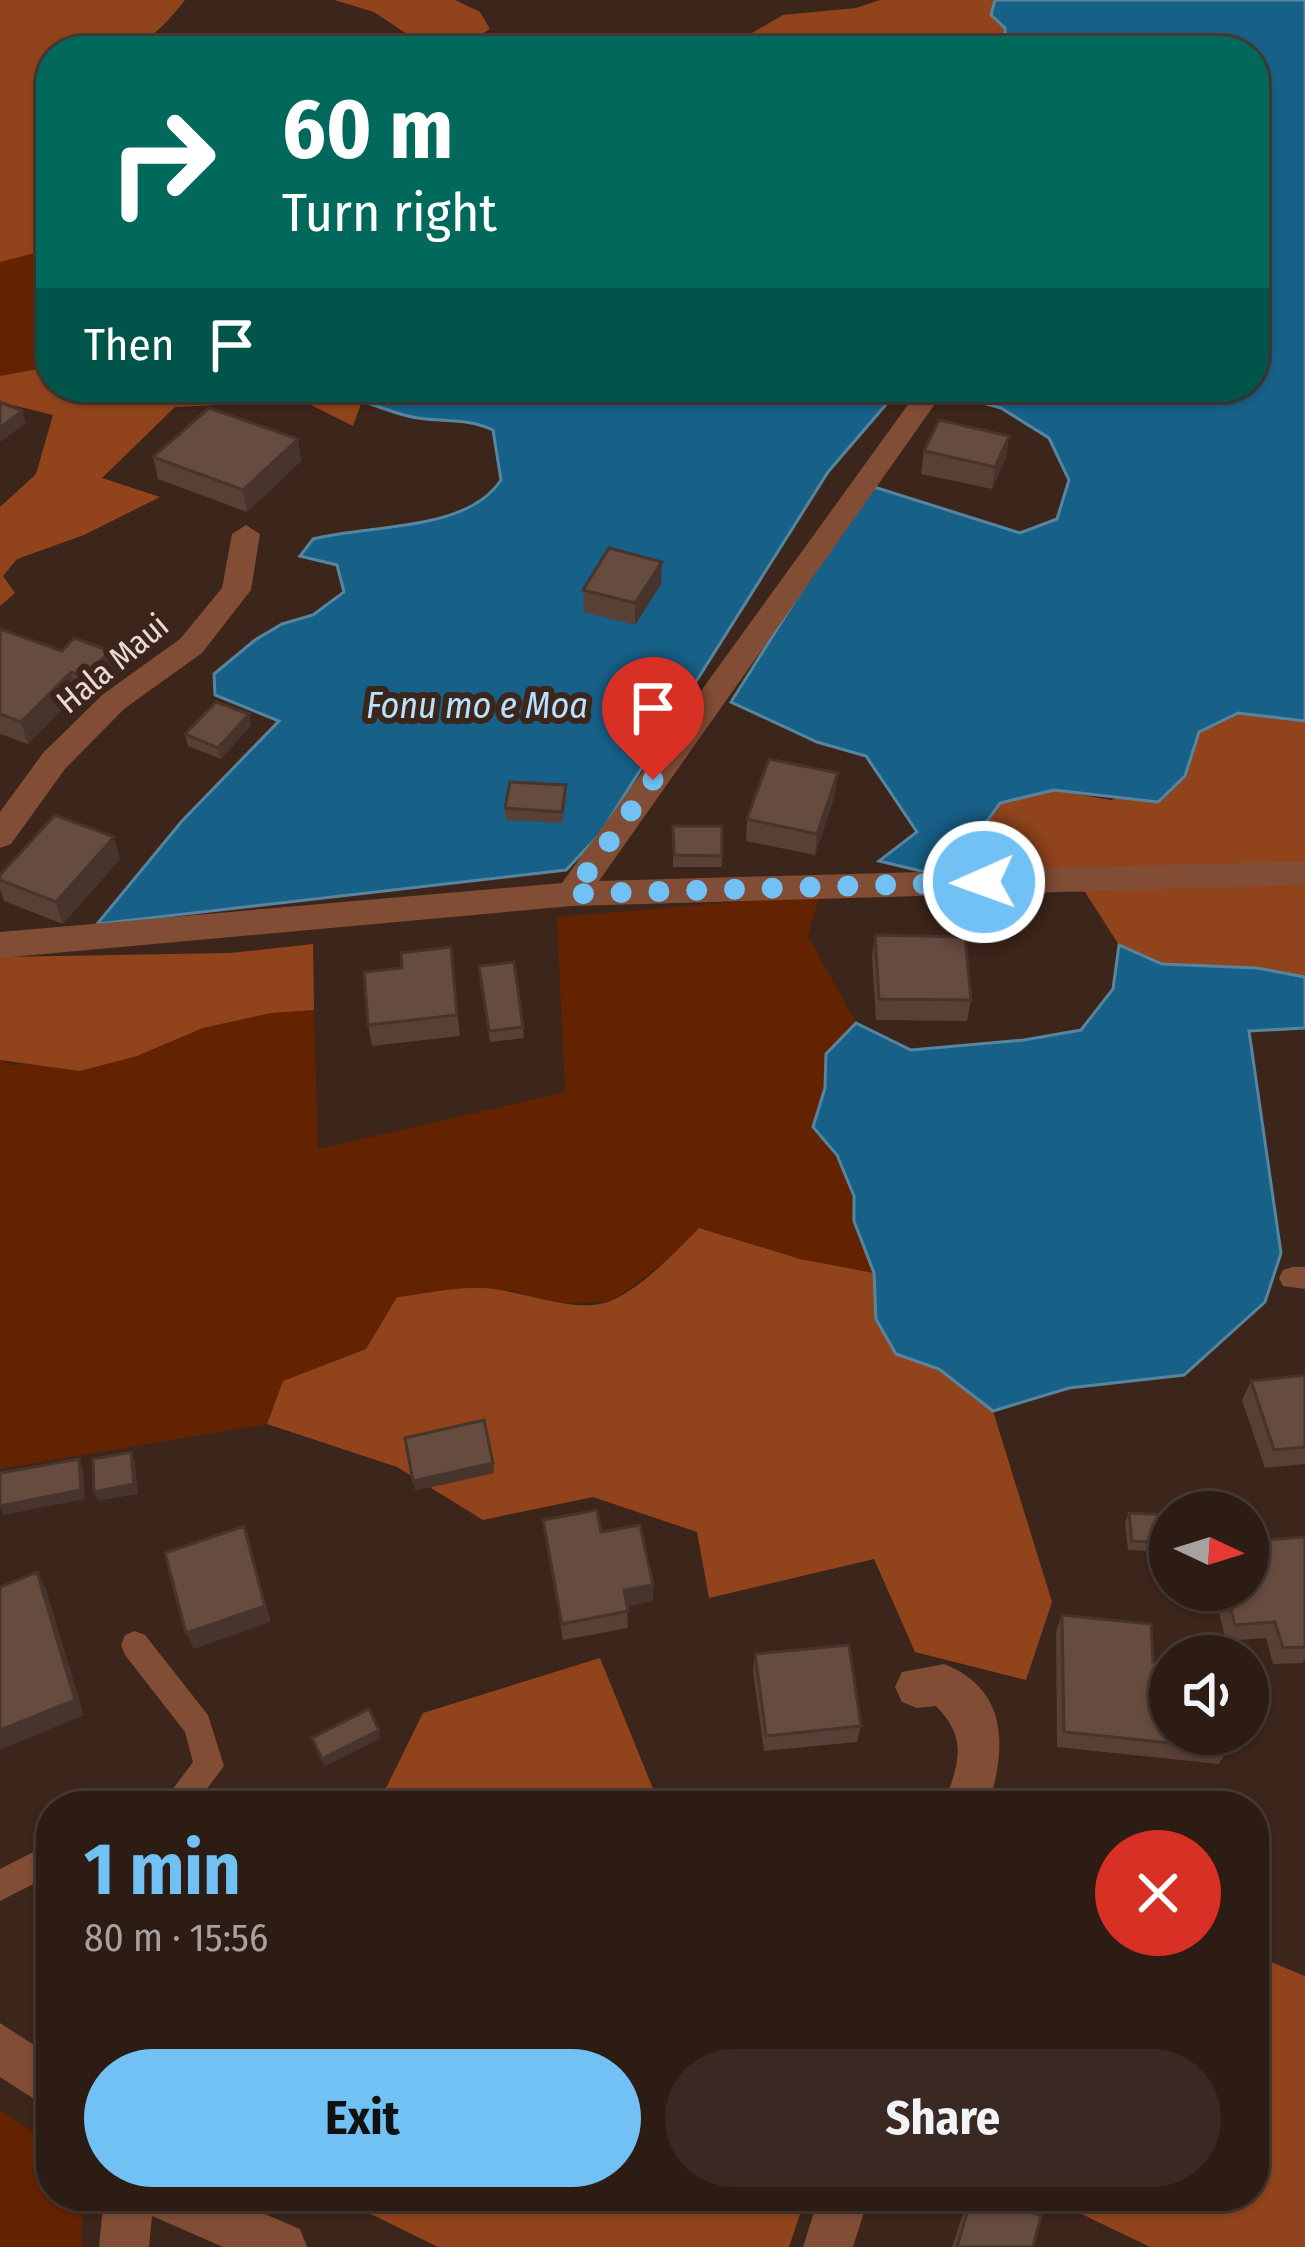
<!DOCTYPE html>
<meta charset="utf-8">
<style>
:root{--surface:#2d1c14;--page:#392922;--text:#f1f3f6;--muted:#a7a1a0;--line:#483a34;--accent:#71c1f5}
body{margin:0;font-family:"Fira Sans Condensed",sans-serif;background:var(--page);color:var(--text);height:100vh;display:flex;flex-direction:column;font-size:45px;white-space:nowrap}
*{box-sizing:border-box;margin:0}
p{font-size:39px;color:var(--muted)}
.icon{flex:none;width:66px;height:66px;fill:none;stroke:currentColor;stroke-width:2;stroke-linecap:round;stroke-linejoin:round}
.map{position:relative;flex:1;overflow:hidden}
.panel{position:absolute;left:36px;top:1791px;width:1233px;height:420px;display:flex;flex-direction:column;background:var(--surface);border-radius:48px;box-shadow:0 3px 9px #0004,0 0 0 3px var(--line)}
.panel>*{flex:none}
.guide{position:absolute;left:36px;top:36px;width:1233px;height:366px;border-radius:48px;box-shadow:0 3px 9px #0004,0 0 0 3px var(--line);background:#00695c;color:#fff;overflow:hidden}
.needle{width:78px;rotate:94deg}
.buttons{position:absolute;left:1149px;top:1491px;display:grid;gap:24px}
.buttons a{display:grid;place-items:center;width:120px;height:120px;border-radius:50%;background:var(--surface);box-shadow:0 3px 9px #0004,0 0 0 3px var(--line);font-size:60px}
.pin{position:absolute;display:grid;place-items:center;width:102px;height:102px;color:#fff;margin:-123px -51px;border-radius:50% 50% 50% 0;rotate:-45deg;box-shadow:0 0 12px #0007}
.pin .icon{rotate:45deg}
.me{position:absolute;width:132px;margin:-66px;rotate:268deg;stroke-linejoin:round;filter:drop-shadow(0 0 9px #0008)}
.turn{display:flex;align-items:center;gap:42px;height:252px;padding:0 48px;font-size:54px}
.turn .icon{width:156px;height:156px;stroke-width:2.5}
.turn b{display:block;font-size:84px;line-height:102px}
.then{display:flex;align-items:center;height:114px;padding:0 48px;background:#0003;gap:24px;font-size:45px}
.round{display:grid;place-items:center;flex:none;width:126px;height:126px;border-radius:63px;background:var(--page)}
.summary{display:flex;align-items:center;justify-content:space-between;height:204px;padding:0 48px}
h1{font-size:72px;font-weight:700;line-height:90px;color:var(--accent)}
.cta{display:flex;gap:24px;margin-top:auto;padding:24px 48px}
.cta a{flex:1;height:138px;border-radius:72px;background:var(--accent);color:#111;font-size:48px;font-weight:700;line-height:138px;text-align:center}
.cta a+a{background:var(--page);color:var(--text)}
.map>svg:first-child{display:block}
.green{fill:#632300}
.forest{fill:#91441c}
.water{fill:#176088;stroke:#57859e;stroke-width:3}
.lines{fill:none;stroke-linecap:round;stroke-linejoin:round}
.lane{fill:#814d35;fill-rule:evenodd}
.street{fill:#814d35;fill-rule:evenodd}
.wall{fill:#584036}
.shaded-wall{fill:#47342c}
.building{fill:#664b3f;stroke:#47342c;stroke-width:3}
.route{stroke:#71c1f5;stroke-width:21;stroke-dasharray:0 37.8}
.labels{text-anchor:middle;stroke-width:12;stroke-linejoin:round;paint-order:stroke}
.street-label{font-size:33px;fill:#ebdad3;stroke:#3c251a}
.water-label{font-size:36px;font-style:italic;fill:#b8e1fe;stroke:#3c251a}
</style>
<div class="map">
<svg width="1305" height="2247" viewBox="0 0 1305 2247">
<rect width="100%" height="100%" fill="#3c251a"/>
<path class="green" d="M51 249V372L0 376V262Z
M820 895 808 936 856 1023 826 1054 825 1088 813 1127C837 1156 854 1182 854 1222L1265 1302 874 1273 800 1259 700 1228 665 1262 612 1301 550 1304 513 1290 397 1297 366 1349 283 1382 267 1424 0 1469V1060L10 1065 137 1056 203 1028 271 1013 314 1010 318 1149 565 1092 557 917Z
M0 2110 51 2144V2196H82V2247H0Z"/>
<path class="forest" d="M0 0H185C138 60 121 51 51 51V249L0 262Z
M334 0H455L480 12 490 29 462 46H425L374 12Z
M880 0H995L991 15 1005 27 1006 46 995 51H673L712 48 745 37 783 15 856 8Z
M33 370 51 372V387H356L362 401 353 426 303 401 175 407 102 478 160 497 84 535 17 559 3 576 15 593 0 606V507L36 474 53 415 0 402V376Z
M1238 713 1305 721V977L1257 968 1162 964 1119 945 1085 892 946 877 1000 803 1054 790 1111 800 1185 776 1199 732Z
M313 944 314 1010 271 1013 203 1028 137 1056 80 1071 0 1060V957L230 953Z
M699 1228 800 1259 874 1273 876 1319 896 1353 939 1369 993 1411 1052 1602 1026 1680 915 1652 874 1559 709 1598 697 1532 593 1497 483 1520 397 1467 267 1424 283 1381 366 1349 397 1297C424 1294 452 1287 479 1288 520 1288 577 1318 615 1299 647 1283 674 1253 699 1228Z
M600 1658 660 1806H377L423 1713Z
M1254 1955 1305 1976V2247H1150L1044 2196H1254Z
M334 2196H806L789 2247H438Z"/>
<path class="water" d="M995 0H1305V721L1238 713 1199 732 1185 776 1158 802 1054 790 1000 803 946 877 879 861 917 832 866 756 817 742 731 702 868 485 1020 533 1057 519 1069 480 1049 438 1001 408 932 389 889 401 828 472 600 834 566 870 97 924 182 821 279 721 215 695 214 674 255 640 282 624 313 615 344 592 337 565 300 556 313 539C371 524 467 532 501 480L493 430C468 418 444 422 418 418 399 415 380 407 362 401L356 387H1254V51H995L1006 46 1005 28 991 15Z
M1119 945 1162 964 1257 968 1305 977V1028L1249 1031 1281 1253 1265 1302 1184 1375 1069 1388 993 1411 939 1369 896 1354 876 1319 874 1273 854 1221V1196L837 1155 813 1127 825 1088 826 1054 856 1023 911 1050 1024 1040 1081 1030 1113 989Z"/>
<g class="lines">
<path class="lane" d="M1292 1267H1305V1289L1283 1286 1279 1278 1283 1270Z
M135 1631 145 1635 208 1715 224 1766 194 1806H160L193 1762 185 1732 125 1655 121 1645 125 1635Z
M51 1843V1875L0 1901V1869Z"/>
<path class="street" d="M924 393 937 401 599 881 1305 861V885L572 906 0 958V932L562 883 915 395Z
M246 525 260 534 251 590 202 653 124 709 65 769 11 844 0 848V812L43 753 102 695 180 639 222 588 232 534Z
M944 1664C1010 1690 1006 1750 988 1806H944C957 1765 970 1740 936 1706L917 1708 902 1702 895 1687 902 1672Z
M0 2023 51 2056V2110L0 2077Z
M104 2196H223L300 2229 307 2247H223L152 2216 149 2247H99Z
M819 2196H869L853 2247H803Z"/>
</g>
<path class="wall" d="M1028 387H1050L1047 392Z
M1009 436 1006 458 992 489 921 474 924 451Z
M298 439 301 461 247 512 158 479 153 457Z
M661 584 635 625 584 612 583 590Z
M0 629 116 673 91 699 77 694 28 744 0 734Z
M251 725 221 759 188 746 185 734Z
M835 795 815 855 746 841 747 819Z
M567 797 562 823 506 820 505 808Z
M673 826H722V867H673Z
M120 859 63 924 4 901 0 889V875Z
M875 935 971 1000 967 1021 876 1020 872 956Z
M451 947 460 1036 372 1046 368 1025 402 968Z
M479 966 523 1027 524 1038 490 1042Z
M1305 1375V1464L1265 1468 1242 1400 1251 1381Z
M1129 1513 1170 1515V1552L1128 1550 1125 1522Z
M543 1520 601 1532 653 1601 627 1606 628 1628 563 1640Z
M1305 1537V1659L1302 1663 1273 1664 1266 1638 1226 1641 1213 1590H1248Z
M1062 1615 1153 1662 1228 1749 1219 1764 1057 1747 1056 1632Z
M755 1654 861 1726 857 1742 764 1751 753 1671Z
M969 2196H994L1033 2247H952Z"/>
<path class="shaded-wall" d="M22 411 26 423 0 442V428Z
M1009 436 1006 458 992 489 995 467Z
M298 439 301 461 247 512 243 490Z
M662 562 661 584 635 625V603Z
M110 651 116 673 91 699 85 677Z
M71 672 77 694 28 744 21 722Z
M249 714 251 725 221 759 218 748Z
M838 773 835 795 815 855 817 834Z
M114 837 120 859 63 924 56 902Z
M131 1452 135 1462 138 1494 98 1501 94 1492Z
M79 1459 83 1468 85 1499 3 1515 0 1506Z
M493 1463 494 1473 415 1491 413 1481Z
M244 1526 271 1622 194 1649 186 1633Z
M37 1572 46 1589 84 1715 0 1750V1730Z
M653 1585V1601L625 1607 624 1590Z
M379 1730 381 1738 324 1767 322 1759Z"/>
<path class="building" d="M0 402 22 411 0 428Z
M209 408 298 439 243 490 153 457Z
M939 420 1009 436 995 467 924 451Z
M609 548 662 562 635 603 583 590Z
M0 629 62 651 74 638 110 651 85 677 71 672 21 722 0 714Z
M216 702 249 714 218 748 185 734Z
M769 759 838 773 817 834 747 819Z
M510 782 566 785 562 812 505 808Z
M55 815 114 837 56 902 0 880V875Z
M673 826H722V856L674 855Z
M875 935 965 937 971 1000 879 999Z
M451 947 457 1015 368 1025 364 972 402 968 401 953Z
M514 962 523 1027 489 1031 479 966Z
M1305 1375V1447L1274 1450 1251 1381Z
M484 1420 493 1463 413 1481 405 1438Z
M131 1452 134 1484 94 1492 93 1459Z
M79 1459 81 1490 0 1506V1473Z
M597 1510 601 1532 640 1525 653 1585 624 1590 628 1611 562 1624 543 1520Z
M1129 1513 1170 1515V1543L1132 1541Z
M244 1526 265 1606 186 1633 165 1553Z
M1305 1537V1647L1283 1648 1275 1622 1235 1625 1226 1590H1248V1541Z
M37 1572 75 1700 0 1730V1587Z
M1062 1615 1151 1624 1153 1662 1170 1663V1734H1228V1749L1064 1732Z
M849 1645 861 1726 766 1736 755 1654Z
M369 1709 379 1730 322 1759 312 1738Z
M972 2196H994L1041 2216 1033 2247H957Z"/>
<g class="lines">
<path class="route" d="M653 780 572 894 984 882"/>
</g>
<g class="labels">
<g class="street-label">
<text transform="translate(112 663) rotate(-40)" y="12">Hala Maui</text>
</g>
<g class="water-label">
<text x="477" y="718">Fonu mo e Moa</text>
</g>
</g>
</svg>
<div class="buttons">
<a><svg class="needle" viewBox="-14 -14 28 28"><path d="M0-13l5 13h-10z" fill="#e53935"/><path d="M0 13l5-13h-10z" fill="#a7a1a0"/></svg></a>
<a><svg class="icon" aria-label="sound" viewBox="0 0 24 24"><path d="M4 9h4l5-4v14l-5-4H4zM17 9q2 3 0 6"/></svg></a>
</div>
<div class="pin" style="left:653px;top:780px;background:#d93025"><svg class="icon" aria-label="arrive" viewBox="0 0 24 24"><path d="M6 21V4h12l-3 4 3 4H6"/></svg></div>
<svg class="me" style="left:984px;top:882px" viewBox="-20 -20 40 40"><circle r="17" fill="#71c1f5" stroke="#fff" stroke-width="3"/><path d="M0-11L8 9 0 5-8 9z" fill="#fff"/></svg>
<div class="guide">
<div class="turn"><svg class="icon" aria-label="right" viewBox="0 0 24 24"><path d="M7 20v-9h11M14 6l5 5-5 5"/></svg><div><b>60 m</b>Turn right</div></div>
<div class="then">Then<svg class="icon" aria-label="arrive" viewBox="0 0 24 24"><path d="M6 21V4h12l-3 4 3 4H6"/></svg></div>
</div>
<section class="panel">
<div class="summary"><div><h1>1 min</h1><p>80 m · 15:56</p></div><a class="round" style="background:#d93025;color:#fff"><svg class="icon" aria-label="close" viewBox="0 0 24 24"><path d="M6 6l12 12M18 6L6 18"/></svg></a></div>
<div class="cta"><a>Exit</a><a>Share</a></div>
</section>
</div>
